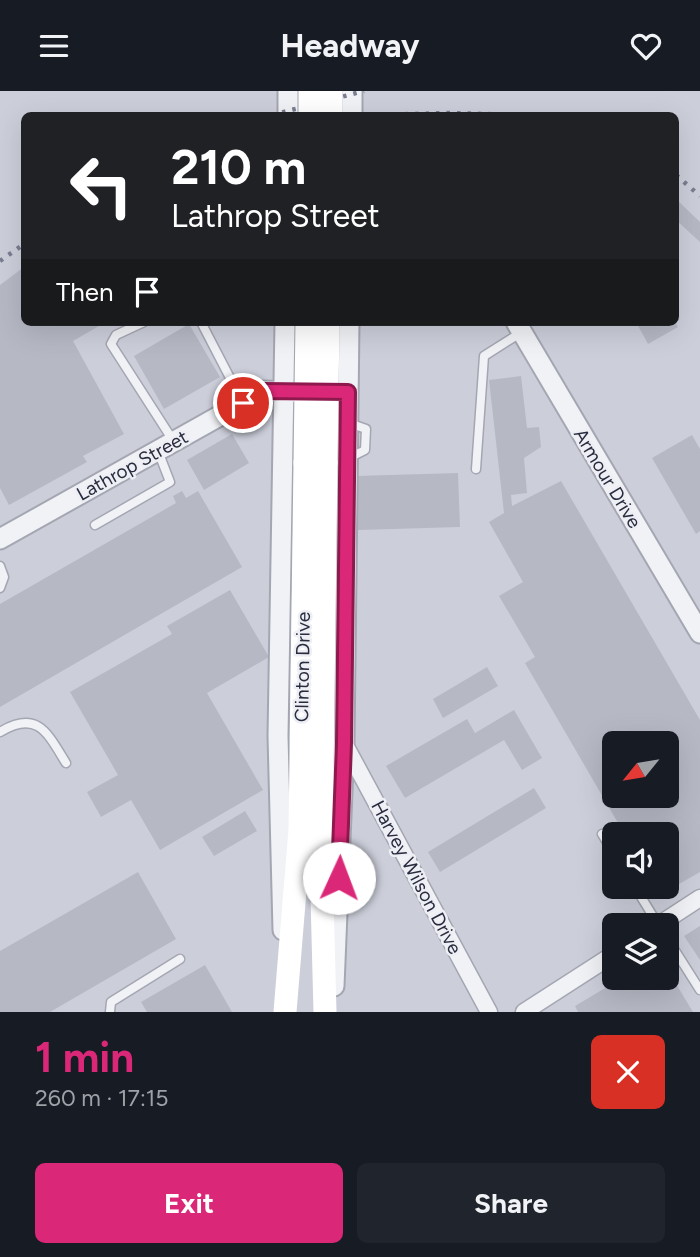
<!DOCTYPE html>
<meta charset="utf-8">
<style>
:root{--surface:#171b24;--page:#20242c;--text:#f1f3f6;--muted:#9ea1a6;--accent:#db2777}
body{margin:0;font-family:Figtree,sans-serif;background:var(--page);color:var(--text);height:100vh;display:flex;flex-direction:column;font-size:26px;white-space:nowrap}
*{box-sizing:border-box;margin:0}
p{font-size:23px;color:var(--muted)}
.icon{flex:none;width:38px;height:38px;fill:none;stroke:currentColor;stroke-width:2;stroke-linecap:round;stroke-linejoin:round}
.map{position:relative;height:921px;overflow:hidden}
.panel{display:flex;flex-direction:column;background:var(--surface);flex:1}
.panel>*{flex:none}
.guide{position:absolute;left:21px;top:21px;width:658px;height:214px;border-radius:10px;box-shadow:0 7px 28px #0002;background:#202124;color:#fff;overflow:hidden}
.needle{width:46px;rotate:240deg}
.buttons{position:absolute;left:602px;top:640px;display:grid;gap:14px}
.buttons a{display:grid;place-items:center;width:77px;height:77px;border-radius:10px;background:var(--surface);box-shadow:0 7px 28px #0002;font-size:35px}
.pin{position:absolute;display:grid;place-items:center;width:60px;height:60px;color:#fff;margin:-30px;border:4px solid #fff;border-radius:50%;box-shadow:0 2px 7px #0007}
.me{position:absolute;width:77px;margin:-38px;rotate:2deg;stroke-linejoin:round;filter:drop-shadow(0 0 5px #0008)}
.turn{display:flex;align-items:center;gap:24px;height:147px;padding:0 35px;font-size:32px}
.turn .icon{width:91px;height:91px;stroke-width:2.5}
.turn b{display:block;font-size:49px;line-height:60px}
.then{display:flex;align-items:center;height:66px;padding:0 35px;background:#0003;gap:14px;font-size:26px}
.round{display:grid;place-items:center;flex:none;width:74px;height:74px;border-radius:10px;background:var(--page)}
.head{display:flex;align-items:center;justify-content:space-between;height:119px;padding:0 35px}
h1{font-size:42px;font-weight:700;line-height:52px;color:var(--accent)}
.cta{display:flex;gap:14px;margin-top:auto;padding:14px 35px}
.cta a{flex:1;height:80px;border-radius:10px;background:var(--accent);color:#fff;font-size:28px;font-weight:700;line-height:80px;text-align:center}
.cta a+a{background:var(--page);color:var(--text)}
header{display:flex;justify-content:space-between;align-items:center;height:91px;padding:0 35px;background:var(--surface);font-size:32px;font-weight:700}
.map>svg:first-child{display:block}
.built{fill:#cccfda;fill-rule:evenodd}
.building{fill:#b6b9c4;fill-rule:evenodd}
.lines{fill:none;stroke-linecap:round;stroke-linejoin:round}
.service-casing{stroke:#a4a6b2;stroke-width:11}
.minor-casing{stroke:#a4a6b2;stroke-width:19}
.tertiary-casing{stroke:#a4a6b2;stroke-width:23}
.service{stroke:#f1f2f6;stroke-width:8}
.minor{stroke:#f1f2f6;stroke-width:16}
.tertiary{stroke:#f1f2f6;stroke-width:19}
.secondary{stroke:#fff;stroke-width:23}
.rail{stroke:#787d91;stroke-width:4.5;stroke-dasharray:3.5 7;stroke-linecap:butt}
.secondary-bridge{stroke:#fff;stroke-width:23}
.route-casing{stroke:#8e194d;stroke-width:18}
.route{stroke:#db2777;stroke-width:12}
.labels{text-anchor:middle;stroke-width:5;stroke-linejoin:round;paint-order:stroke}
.street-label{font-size:19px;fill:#282c3e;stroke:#eeeff5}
</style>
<header><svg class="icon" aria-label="menu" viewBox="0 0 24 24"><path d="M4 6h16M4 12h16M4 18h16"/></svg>Headway<svg class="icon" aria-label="heart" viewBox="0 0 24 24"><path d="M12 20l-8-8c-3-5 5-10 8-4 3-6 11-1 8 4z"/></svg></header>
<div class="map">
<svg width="700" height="921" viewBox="0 0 700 921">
<rect width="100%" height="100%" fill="#dee0e8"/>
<path class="built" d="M0 0H700V921H0ZM24 24H676V231H24ZM614 653H667V705H614ZM614 744H667V796H614ZM614 835H667V887H614Z"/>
<path class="building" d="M676 108 700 131V151L676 129Z
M24 176V231H106L73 250 124 343 83 365 87 371 9 414 0 397V194Z
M636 231H675L678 236 648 253Z
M189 233 220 286 164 318 134 265Z
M521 285 527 337 539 336 541 356 524 367 527 402 511 404 512 415 561 390 700 629V781L660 804 655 796H667V744H625L525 572 535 566 499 505 523 491 489 431 504 422 489 289ZM614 653H667V705H614Z
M232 343 249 372 204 399 187 369Z
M692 344 700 358V440L696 443 652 367Z
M458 382 460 436 358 439 356 385Z
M182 400 186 407 198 400 242 476 0 616V513L176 412 173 405Z
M230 499 269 566 207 602 263 699 160 759 131 709 101 726 87 701 118 684 70 601 172 543 167 535Z
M487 576 498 595 443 627 433 608Z
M514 619 542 667 522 679 504 649 405 707 386 675 467 628 475 642Z
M534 697 546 717 440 781 428 761Z
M245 720 257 740 214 765 202 746Z
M138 781 176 848 50 921H0V860Z
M700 835V869L684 845Z
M205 874 232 921H147L141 911Z
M667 878 693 921H578L575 915 622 887H667Z"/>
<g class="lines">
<defs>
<path id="service" d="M144 231 116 244 111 253 174 351
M201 231 243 312
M347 368 365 359 366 338 349 332
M476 378 484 265 522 241
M95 434 170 391 158 360
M0 475 4 486 0 497
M0 641C38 618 48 643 66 672
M602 743 614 763
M635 796 659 835
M667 847 700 899
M110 921 111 911 180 868"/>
<path id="minor" d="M344 652 489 921
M657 835 700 807
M524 921 614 863"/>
<path id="tertiary" d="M288 24V0
M352 24V0
M516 231 700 542
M0 448 264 300 298 301
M283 839 278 645 285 231
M334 895 344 652 349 231"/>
</defs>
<use href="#service" class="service-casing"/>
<use href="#minor" class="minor-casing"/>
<use href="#tertiary" class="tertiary-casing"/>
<use href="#service" class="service"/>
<use href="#minor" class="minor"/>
<use href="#tertiary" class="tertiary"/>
<path class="secondary" d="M285 921 300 739 305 372
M325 921 321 767 326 372"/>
<path class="rail" d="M272 24 364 0
M373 24 450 22 519 24
M676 84 700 105
M0 170 24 153"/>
<path class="secondary-bridge" d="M310 24V0
M331 24V0
M305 372 307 231
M326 372 328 231"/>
</g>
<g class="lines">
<defs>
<path id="route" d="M243 312 264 300 348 301 344 652 339 787"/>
</defs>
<use href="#route" class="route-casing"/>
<use href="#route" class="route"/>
</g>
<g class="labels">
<g class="street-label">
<text transform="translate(132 374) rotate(-29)" y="7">Lathrop Street</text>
<text transform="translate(608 387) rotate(59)" y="7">Armour Drive</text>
<text transform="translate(302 576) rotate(-89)" y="7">Clinton Drive</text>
<text transform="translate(417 786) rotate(62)" y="7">Harvey Wilson Drive</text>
</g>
</g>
</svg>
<div class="buttons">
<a><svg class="needle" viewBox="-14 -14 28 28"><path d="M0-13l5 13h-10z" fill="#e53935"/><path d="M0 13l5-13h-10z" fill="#9ea1a6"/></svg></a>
<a><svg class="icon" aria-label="sound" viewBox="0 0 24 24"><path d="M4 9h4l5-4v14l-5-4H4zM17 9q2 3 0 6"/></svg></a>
<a><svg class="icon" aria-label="layers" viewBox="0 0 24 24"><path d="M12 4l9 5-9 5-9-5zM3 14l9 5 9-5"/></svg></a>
</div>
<div class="pin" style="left:243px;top:312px;background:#d93025"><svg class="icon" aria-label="arrive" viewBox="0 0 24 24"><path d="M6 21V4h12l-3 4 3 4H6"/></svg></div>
<svg class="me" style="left:339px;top:787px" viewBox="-20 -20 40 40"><circle r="19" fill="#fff"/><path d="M0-13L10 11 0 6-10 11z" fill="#db2777"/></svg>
<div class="guide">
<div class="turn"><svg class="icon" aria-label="left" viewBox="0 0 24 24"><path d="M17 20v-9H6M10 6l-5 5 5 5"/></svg><div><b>210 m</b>Lathrop Street</div></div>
<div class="then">Then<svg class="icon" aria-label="arrive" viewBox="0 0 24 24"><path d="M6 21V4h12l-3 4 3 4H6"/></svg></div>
</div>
</div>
<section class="panel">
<div class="head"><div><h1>1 min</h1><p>260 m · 17:15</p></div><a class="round" style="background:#d93025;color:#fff"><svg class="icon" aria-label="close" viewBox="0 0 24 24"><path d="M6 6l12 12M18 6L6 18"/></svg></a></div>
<div class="cta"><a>Exit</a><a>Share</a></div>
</section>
